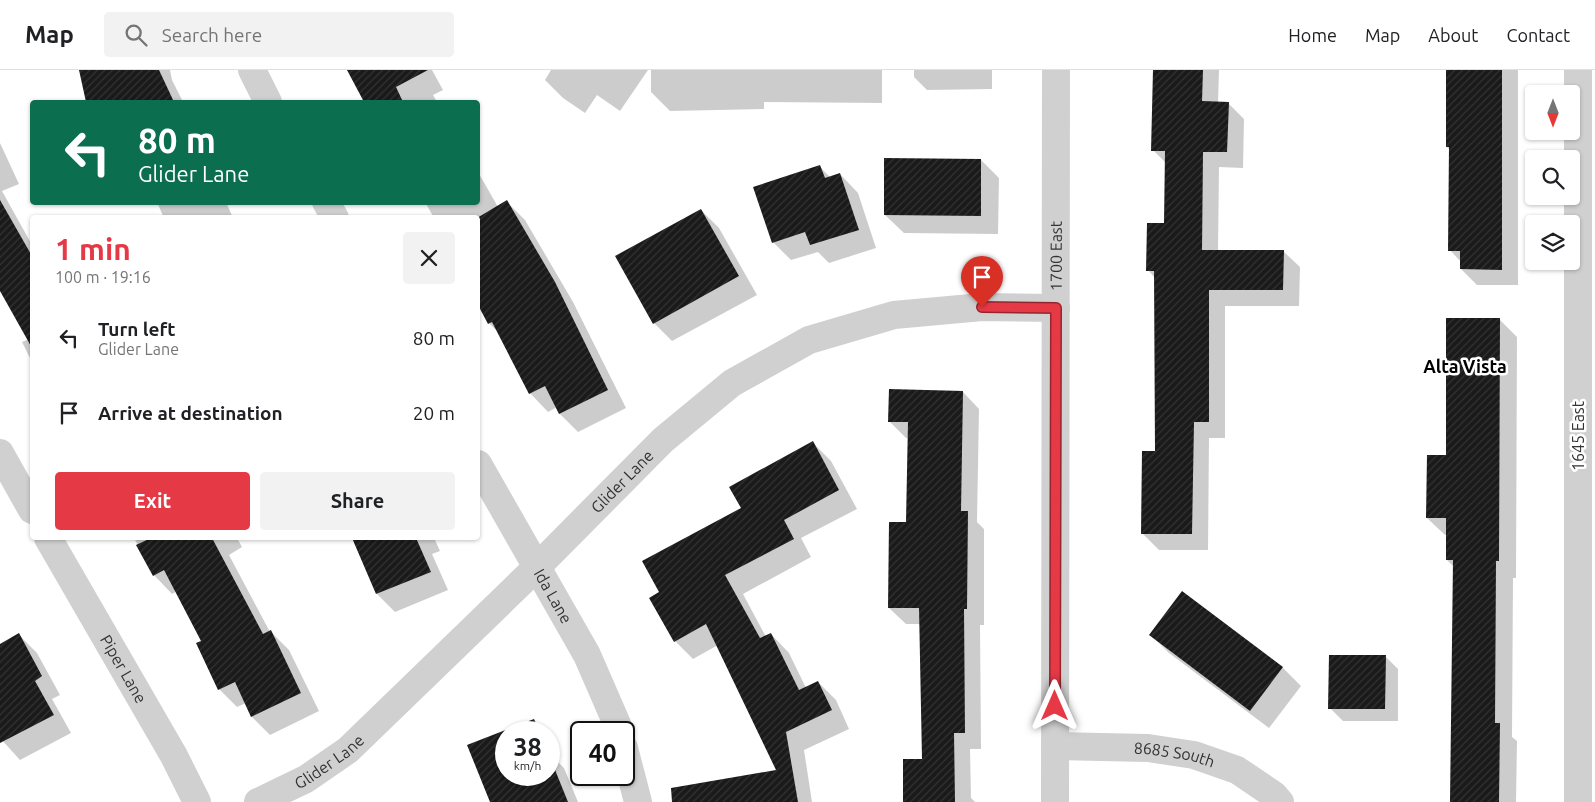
<!DOCTYPE html>
<meta charset="utf-8">
<style>
:root{--surface:#fff;--page:#f2f2f2;--text:#202124;--muted:#757577;--line:#e0e0e0;--accent:#e63946}
body{margin:0;font-family:Ubuntu,sans-serif;background:var(--page);color:var(--text);height:100vh;display:flex;flex-direction:column;font-size:19px;white-space:nowrap}
*{box-sizing:border-box;margin:0}
p{font-size:16px;color:var(--muted)}
.icon{flex:none;width:28px;height:28px;fill:none;stroke:currentColor;stroke-width:2;stroke-linecap:round;stroke-linejoin:round}
.map{position:relative;flex:1;overflow:hidden}
.drawer{position:absolute;left:30px;top:145px;width:450px;height:325px;display:flex;flex-direction:column;background:var(--surface);border-radius:5px;box-shadow:0 1px 4px #0004}
.drawer>*{flex:none}
.guide{position:absolute;left:30px;top:30px;width:450px;height:105px;border-radius:5px;box-shadow:0 1px 4px #0004;background:#0b6e4f;color:#fff;overflow:hidden}
.needle{width:32px;rotate:180deg}
.fabs{position:absolute;left:1525px;top:15px;display:grid;gap:10px}
.fabs a{display:grid;place-items:center;width:55px;height:55px;border-radius:5px;background:var(--surface);box-shadow:0 1px 4px #0004;font-size:25px}
.speed{position:absolute;left:495px;top:651px;display:flex;gap:10px;font-size:25px;font-weight:700;text-align:center}
.speed>*{display:grid;place-content:center;width:65px;height:65px;border-radius:50%;background:var(--surface);box-shadow:0 1px 4px #0004;line-height:1}
.speed small{font-size:12px;font-weight:400}
.speed .limit{border:2px solid #111;border-radius:8px;background:#fff;color:#111}
.pin{position:absolute;display:grid;place-items:center;width:42px;height:42px;color:#fff;margin:-51px -21px;border-radius:50% 50% 50% 0;rotate:-45deg;box-shadow:0 0 5px #0007}
.pin .icon{rotate:45deg}
.me{position:absolute;width:55px;margin:-28px;rotate:0deg;stroke-linejoin:round;filter:drop-shadow(0 0 4px #0008)}
.turn{display:flex;align-items:center;gap:18px;height:105px;padding:0 25px;font-size:22px}
.turn .icon{width:65px;height:65px;stroke-width:2.5}
.turn b{display:block;font-size:35px;line-height:42px}
.round{display:grid;place-items:center;flex:none;width:52px;height:52px;border-radius:5px;background:var(--page)}
.head{display:flex;align-items:center;justify-content:space-between;height:85px;padding:0 25px}
h1{font-size:30px;font-weight:700;line-height:38px;color:var(--accent)}
.cta{display:flex;gap:10px;margin-top:auto;padding:10px 25px}
.cta a{flex:1;height:58px;border-radius:5px;background:var(--accent);color:#fff;font-size:20px;font-weight:700;line-height:58px;text-align:center}
.cta a+a{background:var(--page);color:var(--text)}
ul{padding:0;list-style:none}
li{display:flex;align-items:center;gap:15px;height:75px;padding:0 25px}
li div{flex:1}
li b{display:block;font-size:19px}
li em{font-style:normal}
header{display:flex;align-items:center;gap:30px;box-sizing:border-box;height:70px;padding:0 25px;background:var(--surface);border-bottom:1px solid var(--line)}
header strong{font-size:24px}
nav{display:flex;gap:28px;margin-inline-start:auto;font-size:18px}
.search{width:350px;height:45px;background:var(--page);display:flex;align-items:center;gap:12px;box-sizing:border-box;padding:0 18px;border-radius:5px;color:var(--muted);font-size:19px}
.map>svg:first-child{display:block}
.shadow{fill:#0003}
.building{fill:url(#building-hatch)}
.lines{fill:none;stroke-linecap:round;stroke-linejoin:round}
.minor{stroke:#d0d0d0;stroke-width:28}
.route-casing{stroke:#96252e;stroke-width:12}
.route{stroke:#e63946;stroke-width:9}
.labels{text-anchor:middle;stroke-width:5;stroke-linejoin:round;paint-order:stroke}
.street-label{font-size:16px;fill:#333;stroke:#fff}
.neighbourhood-label{font-size:18px;font-weight:bold;fill:#000;stroke:#fff}
</style>
<header>
<strong>Map</strong>
<div class="search"><svg class="icon" aria-label="search" viewBox="0 0 24 24"><circle cx="10" cy="10" r="6"/><path d="M15 15l6 6"/></svg>Search here</div>
<nav><a>Home</a><a>Map</a><a>About</a><a>Contact</a></nav>
</header>
<div class="map">
<svg width="1595" height="732" viewBox="0 0 1595 732">
<defs>
<pattern id="building-hatch" width="6" height="6" patternUnits="userSpaceOnUse" patternTransform="scale(1.25)"><rect width="6" height="6" fill="#1a1a1a"/><path d="M-1 1l2-2M0 6l6-6M5 7l2-2" fill="none" stroke="#333"/></pattern>
</defs>
<rect width="100%" height="100%" fill="#fff"/>
<path class="shadow" d="M80 0H170L172 10 183 32H112L108 23Z
M357 0H432L443 20 433 25 437 32H365L351 5Z
M551 0H648L620 41 597 25 585 43 563 28 545 10Z
M651 0H882V33L764 32V39L670 41 651 22Z
M914 0H992V19L927 20 914 7Z
M1155 0H1219L1218 33H1228L1244 49 1243 98 1219 97 1218 181H1283L1300 197 1299 236H1225V368H1209L1208 480H1159L1142 463 1156 382 1155 208 1148 200 1165 154 1166 93 1153 80Z
M1447 0H1518V215H1477L1461 199V192L1450 180V80L1447 77Z
M0 73 19 114 2 121 32 175V292L22 272 29 269 0 219Z
M981 90 999 108 998 164 904 163 885 145Z
M820 97 830 107 840 104 858 123 876 178 829 193 818 182 791 190 773 172Z
M478 102 498 137 507 132 525 150 573 232 626 338 578 362 560 344 557 337 548 342 530 323 500 264 489 253 478 233V148H434L425 132H478Z
M157 132H226L233 148H161L163 146Z
M701 140 719 158 757 225 672 271 654 253Z
M1500 250 1517 267 1516 508H1513L1512 667 1517 671 1516 732H1452L1454 497 1447 490 1448 465H1445L1427 448 1448 386Z
M963 322 979 339 977 452 984 459V555H980L981 679H970L971 728 975 732H905L923 690 921 554H906L889 538 907 454 908 368H906L889 351Z
M813 373 831 391 857 439 801 468 811 487 743 524 766 567 771 564 789 583 806 618 818 612 836 630 849 659 804 680 812 732H722L778 701 718 575 693 589 675 571 661 523 742 439Z
M134 468H237L242 477 229 485 270 562H271L289 580 319 641 270 665 252 647 246 633 237 637 219 619 203 571 177 521 172 524 154 505Z
M353 468H434L440 481 432 484 448 520 395 542 377 524Z
M1183 523 1283 598 1301 616 1269 658 1169 583 1151 565Z
M19 565 37 583 60 625 52 629 71 663 20 690 0 668V575Z
M1385 586 1398 599V651H1343L1330 638Z
M516 657 522 662H506V705H549V683L564 698 578 732H491L469 676Z"/>
<path class="building" d="M79 0H159L174 32H86Z
M347 0H428L396 17 403 32H364Z
M1153 0H1203L1202 31 1229 32 1227 82H1203L1202 180H1284L1283 220H1209V352H1194L1192 464H1141L1142 381H1155L1154 201H1146L1147 153H1164L1165 81H1151Z
M1446 0H1502V200L1460 199V181H1448L1449 77H1446Z
M884 88 981 89V146L884 145Z
M820 95 825 108 840 103 859 160 810 175 805 162 772 173 753 117Z
M0 130 32 186V278L0 221Z
M507 130 555 212 608 320 559 344 545 316 529 324 492 252 488 254 478 235 477 148Z
M701 139 739 206 653 254 615 186Z
M1446 248H1500L1499 491H1496L1495 653H1500L1499 732H1450L1453 490H1446V448H1426L1427 385H1446Z
M889 319 963 321 961 441H968L967 539H964L965 663H954L955 732H903V689H922L919 538H888L889 452H906L908 352H888Z
M813 371 839 420 784 450 794 469 725 505 760 568 771 563 799 620 818 611 832 640 786 662 798 732H672L671 718 776 700 706 554 674 572 649 528 659 522 642 491 741 438 729 417Z
M151 468H212L263 564 271 560 301 623 251 647 235 612 218 620 196 573 201 571 164 500 153 506 136 475Z
M352 468H416L431 502 376 524Z
M1182 521 1283 597 1250 641 1149 565Z
M19 563 42 606 35 611 54 645 0 673V574Z
M1329 585H1386L1385 639H1328Z
M534 649 540 662H506V705H549V685L568 732H490L467 675Z"/>
<g class="lines">
<g class="minor">
<path d="M252 0 268 32"/>
<path d="M1578 0V732"/>
<path d="M326 132 335 148"/>
<path d="M0 383 32 440"/>
<path id="s1" d="M478 394 587 585 617 654 619 662"/>
<path id="s2" d="M48 468 174 686 197 732"/>
<path id="s3" d="M1055 676 1148 678 1194 685 1237 700 1274 725 1280 732"/>
<path d="M624 678 638 732"/>
<path id="s4" d="M258 732 306 709 348 680 537 497 663 370 732 313 809 270 894 245 982 237 1056 238"/>
<path id="s5" d="M1055 732 1056 0"/>
</g>
</g>
<g class="lines">
<defs>
<path id="route" d="M982 237 1056 238 1055 636"/>
</defs>
<use href="#route" class="route-casing"/>
<use href="#route" class="route"/>
</g>
<g class="labels">
<g class="street-label">
<text dy="6" stroke="none"><textPath href="#s5" startOffset="546">1700 East</textPath></text>
<text transform="translate(1578 366) rotate(-90)" y="6">1645 East</text>
<text dy="6" stroke="none"><textPath href="#s4" startOffset="488">Glider Lane</textPath></text>
<text dy="6" stroke="none"><textPath href="#s1" startOffset="152">Ida Lane</textPath></text>
<text dy="6" stroke="none"><textPath href="#s2" startOffset="151">Piper Lane</textPath></text>
<text dy="6" stroke="none"><textPath href="#s3" startOffset="120">8685 South</textPath></text>
<text dy="6" stroke="none"><textPath href="#s4" startOffset="82">Glider Lane</textPath></text>
</g>
<g class="neighbourhood-label">
<text x="1465" y="303">Alta Vista</text>
</g>
</g>
</svg>
<div class="fabs">
<a><svg class="needle" viewBox="-14 -14 28 28"><path d="M0-13l5 13h-10z" fill="#e53935"/><path d="M0 13l5-13h-10z" fill="#757577"/></svg></a>
<a><svg class="icon" aria-label="search" viewBox="0 0 24 24"><circle cx="10" cy="10" r="6"/><path d="M15 15l6 6"/></svg></a>
<a><svg class="icon" aria-label="layers" viewBox="0 0 24 24"><path d="M12 4l9 5-9 5-9-5zM3 14l9 5 9-5"/></svg></a>
</div>
<div class="speed"><div>38<small>km/h</small></div><div class="limit">40</div></div>
<div class="pin" style="left:982px;top:237px;background:#d93025"><svg class="icon" aria-label="arrive" viewBox="0 0 24 24"><path d="M6 21V4h12l-3 4 3 4H6"/></svg></div>
<svg class="me" style="left:1055px;top:636px" viewBox="-20 -20 40 40"><path d="M0-17L14 15 0 8-14 15z" fill="#e63946" stroke="#fff" stroke-width="4"/></svg>
<div class="guide">
<div class="turn"><svg class="icon" aria-label="left" viewBox="0 0 24 24"><path d="M17 20v-9H6M10 6l-5 5 5 5"/></svg><div><b>80 m</b>Glider Lane</div></div>
</div>
<section class="drawer">
<div class="head"><div><h1>1 min</h1><p>100 m · 19:16</p></div><a class="round"><svg class="icon" aria-label="close" viewBox="0 0 24 24"><path d="M6 6l12 12M18 6L6 18"/></svg></a></div>
<ul>
<li><svg class="icon" aria-label="left" viewBox="0 0 24 24"><path d="M17 20v-9H6M10 6l-5 5 5 5"/></svg><div><b>Turn left</b><p>Glider Lane</p></div><em>80 m</em></li>
<li><svg class="icon" aria-label="arrive" viewBox="0 0 24 24"><path d="M6 21V4h12l-3 4 3 4H6"/></svg><div><b>Arrive at destination</b></div><em>20 m</em></li>
</ul>
<div class="cta"><a>Exit</a><a>Share</a></div>
</section>
</div>
